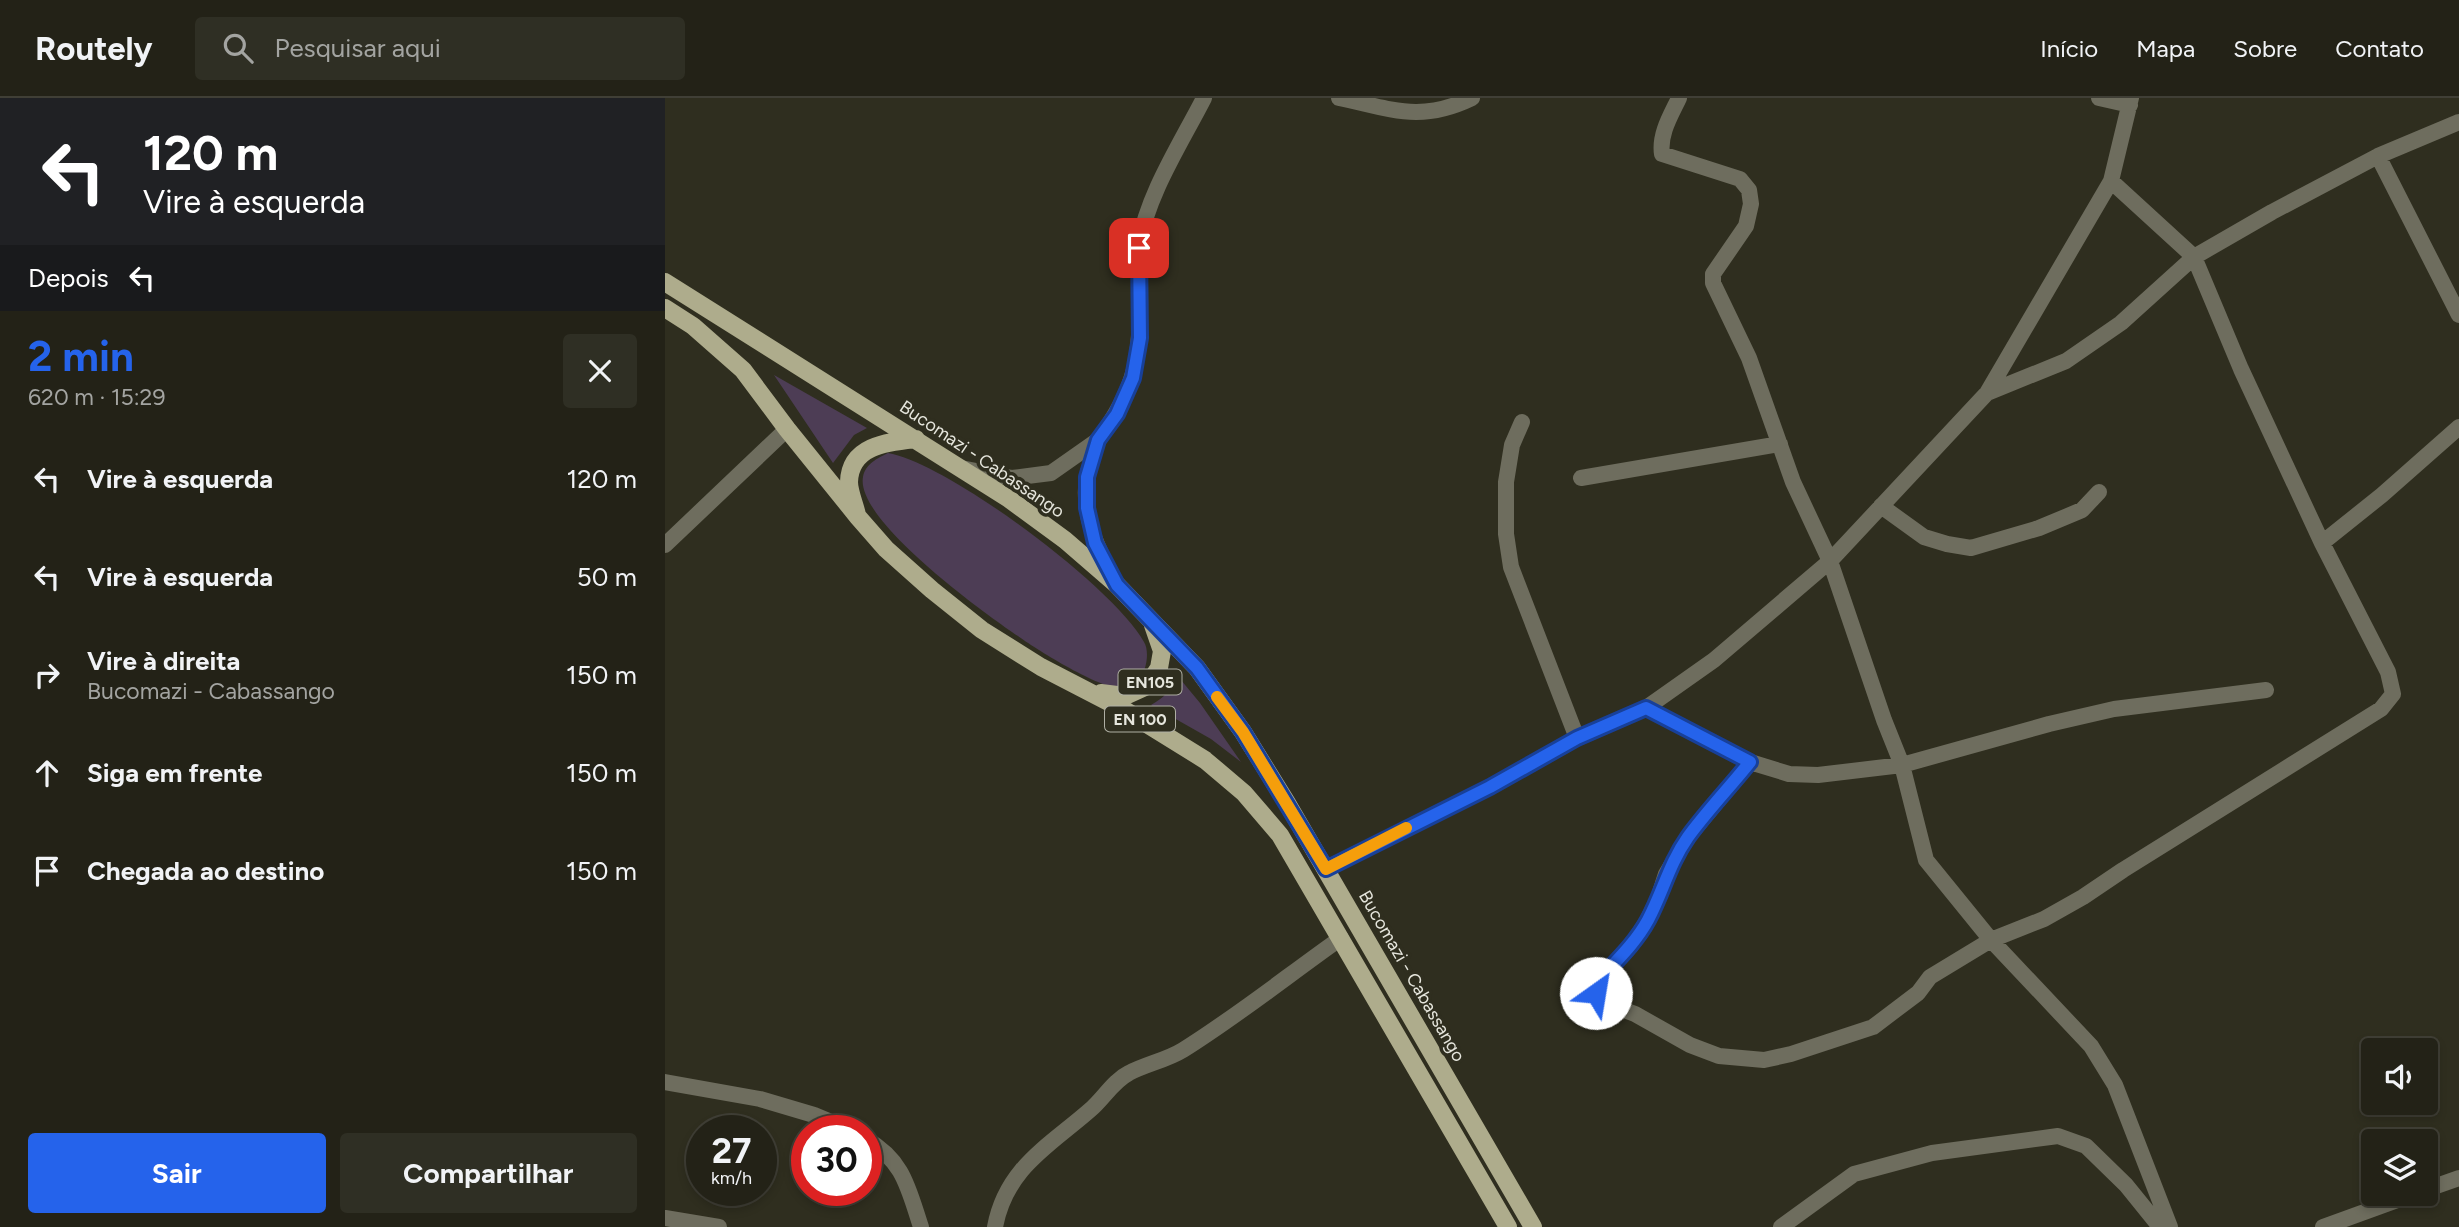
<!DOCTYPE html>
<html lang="pt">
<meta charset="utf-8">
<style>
:root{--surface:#232217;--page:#2f2f24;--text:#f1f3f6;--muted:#a3a4a1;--line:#403f36;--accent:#2563eb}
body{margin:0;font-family:Figtree,sans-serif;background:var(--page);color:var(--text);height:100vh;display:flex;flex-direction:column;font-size:26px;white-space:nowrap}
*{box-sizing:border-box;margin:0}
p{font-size:23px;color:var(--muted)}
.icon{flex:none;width:38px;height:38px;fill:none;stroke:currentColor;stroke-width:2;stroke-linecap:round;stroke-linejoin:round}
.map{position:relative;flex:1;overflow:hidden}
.drawer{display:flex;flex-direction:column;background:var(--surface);width:665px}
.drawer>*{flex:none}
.banner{background:#202124;color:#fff;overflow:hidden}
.fabs{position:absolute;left:1696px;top:940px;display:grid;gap:14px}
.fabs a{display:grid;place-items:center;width:77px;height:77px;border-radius:7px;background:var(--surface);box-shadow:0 4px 10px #0003,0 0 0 2px var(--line);font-size:35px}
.speed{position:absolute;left:21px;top:1017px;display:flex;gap:14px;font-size:35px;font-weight:700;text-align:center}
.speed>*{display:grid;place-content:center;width:91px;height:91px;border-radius:50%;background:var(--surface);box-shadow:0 4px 10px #0003,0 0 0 2px var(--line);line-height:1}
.speed small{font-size:18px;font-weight:400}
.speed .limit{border:10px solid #d22;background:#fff;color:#111}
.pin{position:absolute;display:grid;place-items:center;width:60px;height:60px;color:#fff;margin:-30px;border-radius:14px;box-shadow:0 4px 10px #0006}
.me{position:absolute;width:77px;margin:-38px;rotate:32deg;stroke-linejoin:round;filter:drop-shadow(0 0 5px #0008)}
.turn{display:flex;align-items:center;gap:24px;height:147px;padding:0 28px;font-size:32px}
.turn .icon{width:91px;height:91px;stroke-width:2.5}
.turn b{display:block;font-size:49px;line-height:60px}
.then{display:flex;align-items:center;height:66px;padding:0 28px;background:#0003;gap:14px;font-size:26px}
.round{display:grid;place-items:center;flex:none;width:74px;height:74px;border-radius:7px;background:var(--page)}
.head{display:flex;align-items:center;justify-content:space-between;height:119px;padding:0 28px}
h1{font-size:42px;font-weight:700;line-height:52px;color:var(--accent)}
.action{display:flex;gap:14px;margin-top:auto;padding:14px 28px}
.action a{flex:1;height:80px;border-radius:7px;background:var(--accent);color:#fff;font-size:28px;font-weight:700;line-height:80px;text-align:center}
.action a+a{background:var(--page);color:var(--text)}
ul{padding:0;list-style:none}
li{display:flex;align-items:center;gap:21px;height:98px;padding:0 28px}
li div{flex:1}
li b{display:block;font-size:26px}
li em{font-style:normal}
header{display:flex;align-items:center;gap:42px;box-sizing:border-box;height:98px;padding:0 35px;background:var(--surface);border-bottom:2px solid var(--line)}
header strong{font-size:33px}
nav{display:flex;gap:38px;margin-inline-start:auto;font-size:24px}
.search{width:490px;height:63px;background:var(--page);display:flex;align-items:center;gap:18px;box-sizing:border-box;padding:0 24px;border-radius:7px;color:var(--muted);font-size:26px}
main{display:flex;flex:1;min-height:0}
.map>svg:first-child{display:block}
.green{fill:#4d3d55}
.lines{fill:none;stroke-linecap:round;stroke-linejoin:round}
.minor{stroke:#6e6d5e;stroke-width:16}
.primary{stroke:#aeac8c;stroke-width:18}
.route-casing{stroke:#184099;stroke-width:18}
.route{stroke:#2563eb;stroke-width:12}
.slow{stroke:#f59e0b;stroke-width:12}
.labels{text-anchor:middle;stroke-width:7;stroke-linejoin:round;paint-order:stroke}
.shield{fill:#2f2e1f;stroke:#afafa4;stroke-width:2}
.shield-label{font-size:16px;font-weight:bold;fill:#e6e6dd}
.street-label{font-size:18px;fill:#e6e6dd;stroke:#2f2e1f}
</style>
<header>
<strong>Routely</strong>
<div class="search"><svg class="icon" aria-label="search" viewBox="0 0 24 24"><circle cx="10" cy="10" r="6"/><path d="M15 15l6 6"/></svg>Pesquisar aqui</div>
<nav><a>Início</a><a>Mapa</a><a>Sobre</a><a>Contato</a></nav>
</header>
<main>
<section class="drawer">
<div class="banner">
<div class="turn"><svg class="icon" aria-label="left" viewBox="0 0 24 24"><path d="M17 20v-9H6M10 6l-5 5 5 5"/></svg><div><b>120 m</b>Vire à esquerda</div></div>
<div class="then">Depois<svg class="icon" aria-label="left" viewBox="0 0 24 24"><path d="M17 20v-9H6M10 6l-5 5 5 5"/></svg></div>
</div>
<div class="head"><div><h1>2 min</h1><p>620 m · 15:29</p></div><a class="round"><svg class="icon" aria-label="close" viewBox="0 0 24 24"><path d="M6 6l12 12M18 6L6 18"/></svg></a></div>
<ul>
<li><svg class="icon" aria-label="left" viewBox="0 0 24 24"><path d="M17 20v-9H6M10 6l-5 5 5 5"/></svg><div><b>Vire à esquerda</b></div><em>120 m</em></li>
<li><svg class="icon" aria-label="left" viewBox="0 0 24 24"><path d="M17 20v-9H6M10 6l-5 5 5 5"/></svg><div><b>Vire à esquerda</b></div><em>50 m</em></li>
<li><svg class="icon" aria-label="right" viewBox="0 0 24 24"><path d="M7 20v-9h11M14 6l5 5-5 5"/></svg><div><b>Vire à direita</b><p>Bucomazi - Cabassango</p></div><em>150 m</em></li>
<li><svg class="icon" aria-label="ahead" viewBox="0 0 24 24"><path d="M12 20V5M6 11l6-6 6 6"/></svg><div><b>Siga em frente</b></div><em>150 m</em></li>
<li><svg class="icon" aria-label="arrive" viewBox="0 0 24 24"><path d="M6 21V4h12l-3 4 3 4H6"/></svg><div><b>Chegada ao destino</b></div><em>150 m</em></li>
</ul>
<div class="action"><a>Sair</a><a>Compartilhar</a></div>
</section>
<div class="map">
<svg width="1794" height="1129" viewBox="0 0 1794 1129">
<rect width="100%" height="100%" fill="#2f2e1f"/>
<path class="green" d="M109 277 202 330 189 337 168 365Z
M223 355C283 365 450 490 479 544 484 552 482 567 478 575 472 583 460 589 451 589 432 589 369 550 353 538 319 515 190 422 198 379 200 366 213 360 223 355Z
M511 576 535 605 576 664 546 641 486 607C500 599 507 592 511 576Z"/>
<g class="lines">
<path class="minor" d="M674 0C727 11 755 25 807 0
M1014 0C1006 17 994 36 997 56L1075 81 1084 92 1086 106 1081 128 1048 176V185L1084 260 1128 384 1165 463 1219 622 1237 667 1261 762 1326 842 1426 948 1450 987 1505 1129
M1434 0 1465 7
M1713 58 1794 217
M1322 295 1401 263 1456 225 1529 159 1607 114 1713 58 1794 24
M857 324 847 347 841 384V436L846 469 912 640
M433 342C471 291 476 258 475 196 475 180 472 163 474 147 482 97 516 45 539 0
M296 370 347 380 386 375 433 342C430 354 424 367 422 379 416 418 433 452 451 485
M916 380 1115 346
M1216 408 1259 439 1282 446 1306 450 1374 430 1417 412 1434 394
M1657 445 1717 397 1794 329
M0 447 122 331
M981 610 1085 664 1124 676 1153 677 1237 667 1384 626 1449 611 1601 592
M1085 664 1023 739 1001 776 993 801 981 825 965 849 931 885V895L938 904 970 916 1025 947 1054 958 1099 962 1126 956 1208 929 1253 895 1265 879 1326 842 1379 821 1418 799 1458 772 1716 611 1728 596 1723 574 1657 445 1576 271 1529 159 1446 83
M661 771 825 689 912 640 981 610 1049 562 1165 463 1322 295 1446 83 1466 0
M0 984 95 1001 149 1017 185 1032
M201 1041C239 1063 243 1090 256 1129
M1760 1092 1794 1080
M0 1120 54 1129
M330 1129C341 1070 384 1048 425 1012 439 1000 448 983 464 975 481 966 502 962 518 952 571 919 625 876 676 840
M1116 1129 1189 1076 1267 1055 1393 1038 1421 1048 1461 1087 1495 1129
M1658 1129 1749 1096"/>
<path class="primary" d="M0 184 344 401 400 442 452 487 532 570 578 634 622 705 868 1129
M0 210 28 228 78 272 122 331 193 419 221 451 267 492 317 532 376 569 461 613 540 662 579 695 615 737 843 1129
M192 417C190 407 184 394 184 384 185 347 223 344 251 341
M436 595 460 598 482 588 494 570 497 553 488 527"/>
</g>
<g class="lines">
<defs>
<path id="route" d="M474 150 475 240 468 280 452 316 433 342 422 379V410L430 445 452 487 532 570 578 634 661 771 825 689 912 640 981 610 1085 664C1065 689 1042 713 1023 739 1004 766 998 794 983 822 970 846 949 865 931 885V895"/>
</defs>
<use href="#route" class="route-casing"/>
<use href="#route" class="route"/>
<path class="slow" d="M552 599 578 634 661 771 741 730"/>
</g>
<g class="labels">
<g class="shield">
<rect x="453.5" y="571.5" width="63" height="25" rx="5"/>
<rect x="440" y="608.5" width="70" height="25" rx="5"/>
</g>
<g class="shield-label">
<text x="485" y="590">EN105</text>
<text x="475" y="627">EN 100</text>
</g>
<g class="street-label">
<text transform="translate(317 361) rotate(34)" y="6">Bucomazi - Cabassango</text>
<text transform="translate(747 878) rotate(60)" y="6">Bucomazi - Cabassango</text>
</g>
</g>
</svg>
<div class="fabs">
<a><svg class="icon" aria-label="sound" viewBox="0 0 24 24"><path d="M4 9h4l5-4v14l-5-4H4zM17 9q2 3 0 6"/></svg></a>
<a><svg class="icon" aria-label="layers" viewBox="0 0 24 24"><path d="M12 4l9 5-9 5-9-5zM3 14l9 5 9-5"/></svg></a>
</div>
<div class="speed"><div>27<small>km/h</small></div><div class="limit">30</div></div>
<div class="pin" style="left:474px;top:150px;background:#d93025"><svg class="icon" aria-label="arrive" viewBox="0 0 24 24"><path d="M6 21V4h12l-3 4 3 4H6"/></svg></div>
<svg class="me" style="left:931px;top:895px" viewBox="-20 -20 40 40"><circle r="19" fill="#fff"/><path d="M0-13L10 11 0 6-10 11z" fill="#2563eb"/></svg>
</div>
</main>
